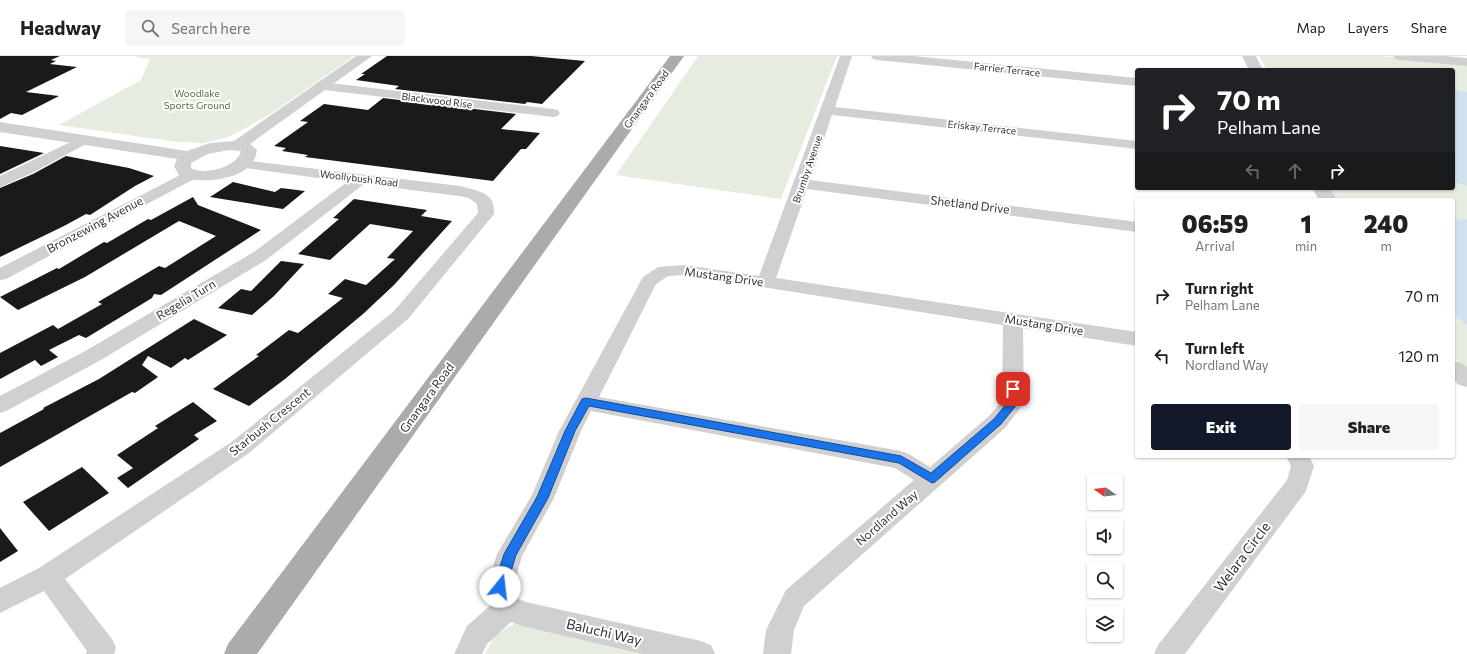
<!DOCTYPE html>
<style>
:root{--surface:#fff;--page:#f6f6f6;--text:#202124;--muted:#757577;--line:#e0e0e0;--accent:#111827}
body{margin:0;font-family:Commissioner,sans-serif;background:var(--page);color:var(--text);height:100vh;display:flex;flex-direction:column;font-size:15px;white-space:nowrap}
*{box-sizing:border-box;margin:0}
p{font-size:13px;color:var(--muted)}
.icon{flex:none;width:22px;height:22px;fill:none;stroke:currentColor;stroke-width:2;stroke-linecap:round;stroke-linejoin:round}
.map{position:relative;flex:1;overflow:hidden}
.sheet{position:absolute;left:1135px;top:142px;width:320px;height:260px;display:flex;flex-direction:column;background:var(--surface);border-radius:4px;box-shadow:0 1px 3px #0004}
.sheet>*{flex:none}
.guide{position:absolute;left:1135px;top:12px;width:320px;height:122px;border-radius:4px;box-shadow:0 1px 3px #0004;background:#202124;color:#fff;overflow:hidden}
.needle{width:26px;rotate:284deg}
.fabs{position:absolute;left:1087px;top:418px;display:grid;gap:8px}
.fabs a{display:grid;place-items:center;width:36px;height:36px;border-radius:4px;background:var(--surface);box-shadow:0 1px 3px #0004;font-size:20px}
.pin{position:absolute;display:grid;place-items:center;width:34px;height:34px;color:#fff;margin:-17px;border-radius:8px;box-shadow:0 2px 6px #0006}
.me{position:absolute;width:44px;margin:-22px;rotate:16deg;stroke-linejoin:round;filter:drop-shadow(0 0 3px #0008)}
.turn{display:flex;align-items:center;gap:14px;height:84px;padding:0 16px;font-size:18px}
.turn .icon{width:52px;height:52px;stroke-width:2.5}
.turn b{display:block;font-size:28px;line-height:34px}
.lanes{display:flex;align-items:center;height:38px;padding:0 16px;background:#0003;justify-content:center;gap:20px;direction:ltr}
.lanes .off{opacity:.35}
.eta{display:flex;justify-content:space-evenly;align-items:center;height:68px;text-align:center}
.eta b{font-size:24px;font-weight:800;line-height:28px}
.button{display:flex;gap:8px;margin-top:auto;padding:8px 16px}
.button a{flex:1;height:46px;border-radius:4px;background:var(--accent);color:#fff;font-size:16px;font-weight:800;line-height:46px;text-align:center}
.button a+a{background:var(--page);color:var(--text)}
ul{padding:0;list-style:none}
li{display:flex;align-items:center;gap:12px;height:60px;padding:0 16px}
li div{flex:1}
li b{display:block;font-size:15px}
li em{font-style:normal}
header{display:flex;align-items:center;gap:24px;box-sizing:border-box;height:56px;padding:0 20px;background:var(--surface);border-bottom:1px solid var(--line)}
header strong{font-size:19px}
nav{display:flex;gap:22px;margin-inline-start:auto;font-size:14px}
.search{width:280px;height:36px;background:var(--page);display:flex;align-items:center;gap:10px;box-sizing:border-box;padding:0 14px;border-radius:4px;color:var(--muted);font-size:15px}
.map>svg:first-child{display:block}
.green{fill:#e6ecdf}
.water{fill:#cfe2ee}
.building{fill:#1a1a1a}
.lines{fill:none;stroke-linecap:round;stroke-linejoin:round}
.minor{fill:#d0d0d0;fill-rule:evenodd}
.tertiary{fill:#d0d0d0;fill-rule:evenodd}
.primary{fill:#ababab;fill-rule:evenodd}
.route{fill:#1a73e8;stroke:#114b97}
.labels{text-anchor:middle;stroke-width:4;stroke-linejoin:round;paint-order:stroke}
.far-street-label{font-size:10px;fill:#333;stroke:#fff}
.far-park-label{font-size:10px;fill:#56703f;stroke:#fff}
.street-label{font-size:12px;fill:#333;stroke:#fff}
.near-street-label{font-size:14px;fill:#333;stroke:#fff}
</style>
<header>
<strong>Headway</strong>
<div class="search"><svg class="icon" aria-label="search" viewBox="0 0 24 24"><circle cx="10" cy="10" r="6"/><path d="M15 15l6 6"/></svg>Search here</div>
<nav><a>Map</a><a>Layers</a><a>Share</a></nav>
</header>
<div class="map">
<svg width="1467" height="598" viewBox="0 0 1467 598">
<rect width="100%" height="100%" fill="#fff"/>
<path class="green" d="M137 0H354L269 59 242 74 225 82 203 87 177 86 59 69 141 24 150 3 136 1Z
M698 0H837L781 143 616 119Z
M1259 0H1381L1467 8V313L1453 301V144H1337L1330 132H1453V14H1267Z
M520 564 675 598H485L494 580Z"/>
<path class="water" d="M1453 34 1467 36V130L1453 126Z
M1467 163V269L1453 257V164Z"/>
<path class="building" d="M0 0H60L51 4 56 5 50 8 77 11 26 36 59 40 22 59 11 57 0 63Z
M387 0H531L585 5 542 48 527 46 525 48 395 33 399 30 356 24 365 18H361Z
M383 42 516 58 501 73 540 77 526 93H521L493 125 305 101 308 99 282 95 286 92 274 90 308 66 300 65 324 48 368 54Z
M0 90 25 94 44 97 0 118Z
M66 100 129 112 154 120 135 130 90 159 86 158 64 170 0 201V132L33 118Z
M233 126 275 136 281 132 305 135 283 153 210 141Z
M193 141 198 149 261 174 161 239 154 238 152 242 86 282 79 279 49 294 58 301 41 310 35 304 0 323V297L53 269 58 273 102 248 98 246 132 226 159 210 165 212 216 180 179 165 85 221 18 254 0 241 57 212 59 213 104 186 107 187 148 163 151 164Z
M354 143 427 154 421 160 452 165 394 229 363 258 285 323 249 350 213 333 259 300 256 299 289 274 298 277 343 242 328 238 345 223 366 229 395 203 387 202 413 175 370 168 330 204 298 198 339 163 333 162Z
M281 205 304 208 274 240 252 259 218 252 241 233 251 235Z
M194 263 227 279 188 304 185 302 171 312 148 300 142 309 158 321 135 337 132 336 0 411V377L44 353 43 352 99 323Z
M193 346 217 365 194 379 199 383 128 432 117 422 133 412 117 399 158 372 155 370Z
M82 411 109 437 49 475 23 446Z
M0 472 18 495 0 506Z"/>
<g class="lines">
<path class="minor" d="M840 0H852L835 51 1137 85V93L832 59 810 124 1137 166V176L807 133 776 222 1137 276V290L1023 272 1024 347 1005 372 804 550 794 574 791 598H763L766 574 786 534 914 424 895 412 591 355 581 375 554 442 522 500 513 531 518 543 526 546 701 585 711 589 715 598H643L522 570 511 566 487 588 482 598H454L467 570 493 547 487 531 497 498 532 439 559 375 643 221 658 211 685 209 759 220ZM685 219 1003 269 1002 345 989 360 930 411 909 398 901 395 599 341 656 228 668 220Z
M871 0H913L1137 22V30L877 4 873 3Z
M321 26 553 53 558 54 560 57 558 60 553 61 316 33 315 30 316 27Z
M83 80 88 81 90 84 88 87 32 117 0 131V120Z
M242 104 460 130C470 133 487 135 492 145 494 149 494 154 494 158L408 263 249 397 65 523 112 583 116 592 114 598H86L87 595 44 535 0 557V532L39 512 233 385 394 255 478 157 477 148 469 142 459 140 364 128 266 204 101 304 8 354 0 357V340L87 294 254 196 347 126 237 111 235 108 237 105Z
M191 114 196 116 199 119 196 122 6 223 0 224V212L186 116Z
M1286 400H1309L1314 410 1306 435 1185 598H1154L1158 589 1287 424 1291 410Z"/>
<path class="tertiary" d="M356 0H372L250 88 257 94C253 125 203 128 180 121L174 110 177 103 0 76V66L187 95 210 87 234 85ZM229 94 241 95C238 111 203 120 191 112V107L208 98Z
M1242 0H1256L1263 14H1249Z
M1393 0H1445L1467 2V10L1400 4 1395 3Z
M1312 132H1330L1337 144H1319Z
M1453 304 1461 307 1467 311V331L1459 329 1453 324Z"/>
<path class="primary" d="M670 0H684L257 598H224L228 588Z"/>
</g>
<path class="route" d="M1013 330 1018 333V347L1001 368 935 426 932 427 899 407 589 350 575 375 548 442 516 499 505 535 500 537 496 535 494 531 504 498 537 441 565 375 582 343 586 342 901 400 931 417 994 363 1008 346V333Z"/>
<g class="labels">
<g class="far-street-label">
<text transform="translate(1007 13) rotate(6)" y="4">Farrier Terrace</text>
<text transform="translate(646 43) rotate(-54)" y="4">Gnangara Road</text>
<text transform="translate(437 44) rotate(7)" y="4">Blackwood Rise</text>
<text transform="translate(982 71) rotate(6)" y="4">Eriskay Terrace</text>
<text transform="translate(807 113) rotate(-71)" y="4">Brumby Avenue</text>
<text transform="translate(359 122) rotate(7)" y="4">Woollybush Road</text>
</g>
<g class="far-park-label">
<text x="197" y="41">Woodlake<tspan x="197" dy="12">Sports Ground</tspan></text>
</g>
<g class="street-label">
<text transform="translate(970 149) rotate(7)" y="4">Shetland Drive</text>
<text transform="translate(95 169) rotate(-28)" y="4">Bronzewing Avenue</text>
<text transform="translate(724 221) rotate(8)" y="4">Mustang Drive</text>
<text transform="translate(186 244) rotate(-31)" y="4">Regelia Turn</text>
<text transform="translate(1044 269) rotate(9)" y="4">Mustang Drive</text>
<text transform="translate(427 342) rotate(-54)" y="4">Gnangara Road</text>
<text transform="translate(270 366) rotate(-39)" y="4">Starbush Crescent</text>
<text transform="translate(887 462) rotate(-41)" y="4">Nordland Way</text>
</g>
<g class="near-street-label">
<text transform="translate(1242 501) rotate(-53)" y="5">Welara Circle</text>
<text transform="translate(604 576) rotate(13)" y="5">Baluchi Way</text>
</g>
</g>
</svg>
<div class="fabs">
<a><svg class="needle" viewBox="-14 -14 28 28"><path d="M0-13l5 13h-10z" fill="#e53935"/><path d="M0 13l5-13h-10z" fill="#757577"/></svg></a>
<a><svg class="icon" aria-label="sound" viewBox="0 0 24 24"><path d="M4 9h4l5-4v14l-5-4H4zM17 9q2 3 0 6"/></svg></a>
<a><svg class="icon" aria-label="search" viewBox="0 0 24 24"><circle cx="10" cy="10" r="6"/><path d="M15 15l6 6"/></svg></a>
<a><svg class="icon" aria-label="layers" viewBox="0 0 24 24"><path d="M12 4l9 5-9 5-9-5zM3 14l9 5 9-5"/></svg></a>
</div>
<div class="pin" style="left:1013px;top:333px;background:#d93025"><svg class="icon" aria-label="arrive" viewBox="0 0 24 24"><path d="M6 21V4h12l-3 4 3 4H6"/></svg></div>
<svg class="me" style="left:500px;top:531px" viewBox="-20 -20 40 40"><circle r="19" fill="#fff"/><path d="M0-13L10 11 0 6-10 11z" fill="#1a73e8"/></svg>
<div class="guide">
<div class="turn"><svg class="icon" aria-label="right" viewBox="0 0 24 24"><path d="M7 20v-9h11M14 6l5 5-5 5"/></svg><div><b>70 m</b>Pelham Lane</div></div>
<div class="lanes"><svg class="icon off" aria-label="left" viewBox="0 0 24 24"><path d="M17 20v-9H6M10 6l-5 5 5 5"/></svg><svg class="icon off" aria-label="ahead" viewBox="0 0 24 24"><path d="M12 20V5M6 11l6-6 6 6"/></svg><svg class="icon" aria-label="right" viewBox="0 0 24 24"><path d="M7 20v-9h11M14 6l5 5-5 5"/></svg></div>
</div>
<section class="sheet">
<div class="eta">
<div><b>06:59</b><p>Arrival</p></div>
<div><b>1</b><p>min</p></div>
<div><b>240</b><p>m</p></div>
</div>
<ul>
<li><svg class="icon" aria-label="right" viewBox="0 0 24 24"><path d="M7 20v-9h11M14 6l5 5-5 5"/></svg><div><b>Turn right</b><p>Pelham Lane</p></div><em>70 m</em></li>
<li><svg class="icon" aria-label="left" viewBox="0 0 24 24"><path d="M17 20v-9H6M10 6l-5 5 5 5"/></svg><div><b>Turn left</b><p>Nordland Way</p></div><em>120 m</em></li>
</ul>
<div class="button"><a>Exit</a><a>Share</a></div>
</section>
</div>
